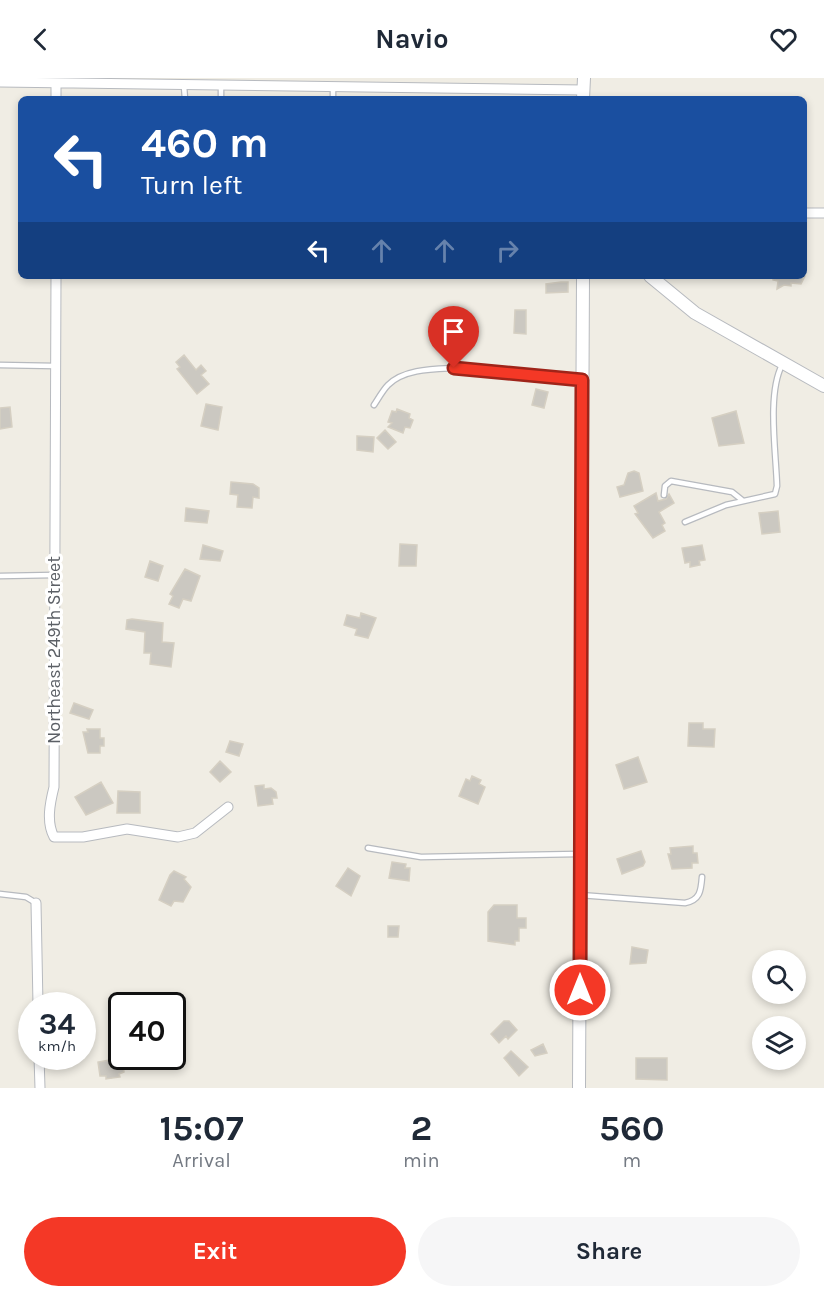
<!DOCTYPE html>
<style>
:root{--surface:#fff;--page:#f6f6f7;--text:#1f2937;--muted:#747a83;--accent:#f43826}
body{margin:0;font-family:Karla,sans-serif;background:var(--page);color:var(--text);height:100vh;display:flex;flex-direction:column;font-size:22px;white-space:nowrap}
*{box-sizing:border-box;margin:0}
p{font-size:20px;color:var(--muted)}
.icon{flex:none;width:33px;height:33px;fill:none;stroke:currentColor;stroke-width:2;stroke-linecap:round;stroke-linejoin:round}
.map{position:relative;height:1010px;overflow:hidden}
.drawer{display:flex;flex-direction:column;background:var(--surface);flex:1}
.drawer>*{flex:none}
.guide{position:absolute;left:18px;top:18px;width:789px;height:183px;border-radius:9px;box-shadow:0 3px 9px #0003;background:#1a4fa0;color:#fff;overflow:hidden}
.fabs{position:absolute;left:752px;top:872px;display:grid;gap:12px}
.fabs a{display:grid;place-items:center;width:54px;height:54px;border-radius:50%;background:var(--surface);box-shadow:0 3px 9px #0003;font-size:30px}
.speed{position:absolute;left:18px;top:914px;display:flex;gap:12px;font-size:30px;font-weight:700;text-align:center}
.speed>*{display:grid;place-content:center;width:78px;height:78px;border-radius:50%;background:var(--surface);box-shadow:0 3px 9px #0003;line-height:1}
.speed small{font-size:15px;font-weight:400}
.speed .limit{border:3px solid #111;border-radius:9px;background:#fff;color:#111}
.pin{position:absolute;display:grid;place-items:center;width:51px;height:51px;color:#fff;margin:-62px -26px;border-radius:50% 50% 50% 0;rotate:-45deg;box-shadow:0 0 6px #0007}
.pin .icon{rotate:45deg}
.me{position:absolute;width:66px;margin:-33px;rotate:0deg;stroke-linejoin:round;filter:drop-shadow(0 0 4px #0008)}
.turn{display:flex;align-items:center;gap:21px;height:126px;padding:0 24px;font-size:27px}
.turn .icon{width:78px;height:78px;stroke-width:2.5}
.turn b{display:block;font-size:42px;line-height:51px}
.lanes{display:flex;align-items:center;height:57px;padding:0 24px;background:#0003;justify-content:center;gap:30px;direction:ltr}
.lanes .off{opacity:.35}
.eta{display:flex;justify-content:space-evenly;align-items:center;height:102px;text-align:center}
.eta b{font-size:36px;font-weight:700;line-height:42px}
.action{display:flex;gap:12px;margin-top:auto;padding:12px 24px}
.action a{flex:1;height:69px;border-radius:36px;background:var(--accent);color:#fff;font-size:24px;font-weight:700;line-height:69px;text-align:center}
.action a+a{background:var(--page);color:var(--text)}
header{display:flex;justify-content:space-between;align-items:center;height:78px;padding:0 24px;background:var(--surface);font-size:27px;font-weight:700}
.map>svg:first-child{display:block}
.building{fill:#cbc8c1;stroke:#d5cfc2;stroke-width:1.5}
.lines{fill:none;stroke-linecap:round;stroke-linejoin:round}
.service-casing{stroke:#b7babf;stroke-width:7}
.minor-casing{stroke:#b7babf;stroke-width:11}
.tertiary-casing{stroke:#b7babf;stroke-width:14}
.service{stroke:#fff;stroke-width:4.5}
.minor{stroke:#fff;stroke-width:9}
.tertiary{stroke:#fff;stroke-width:12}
.route-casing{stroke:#9f2419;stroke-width:15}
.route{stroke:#f43826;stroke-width:10}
.labels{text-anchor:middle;stroke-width:6;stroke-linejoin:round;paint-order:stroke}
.street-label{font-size:18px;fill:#5c6066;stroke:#fff}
</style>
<header><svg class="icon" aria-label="back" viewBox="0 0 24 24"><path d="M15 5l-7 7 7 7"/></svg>Navio<svg class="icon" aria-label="heart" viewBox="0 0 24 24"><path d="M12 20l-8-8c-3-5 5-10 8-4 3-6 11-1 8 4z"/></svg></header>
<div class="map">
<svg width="824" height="1010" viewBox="0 0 824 1010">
<rect width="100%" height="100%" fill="#f0ede4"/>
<path class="building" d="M773 198H805L801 206 791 205V208L784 207 777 211 778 203 773 202Z
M561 204H568V214L546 215V206Z
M515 232H526V256L514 255Z
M184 277 196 292 201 287 206 293 201 297 209 306 197 316 177 291 180 289 176 284Z
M536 311 548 314 544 330 532 327Z
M206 326 222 329 218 352 201 348Z
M10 329 12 349 0 351V330Z
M397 331 410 336 409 340 413 342 410 350 405 349 403 355 388 349 392 345 388 344 392 333 396 334Z
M736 333 744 365 719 368 712 340Z
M385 352 396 364 388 371 377 360Z
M357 358 374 359 373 374 357 372Z
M634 393 639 395 643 413 620 419 617 409 624 407 628 395Z
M231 404 253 406 259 410V420L253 419 252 430 237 429 238 417 230 416Z
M656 415 658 423 666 421 669 416 674 425 659 434 665 445 662 447 665 453 653 460 635 436 638 435 634 428Z
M186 430 209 433 207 445 185 443Z
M778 433 780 454 762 456 759 435Z
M400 466 417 467 416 488H399Z
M203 467 223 473 220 483 200 481Z
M702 467 705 482 699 483 700 487 690 489V484L685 485 682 470Z
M150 483 163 488 158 503 145 499Z
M185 491 200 498 191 523 183 521 179 530 169 526 173 518 170 516Z
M361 535 376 540 368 560 355 557 357 551 344 547 347 537 360 540Z
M132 541 163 545 162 564 174 565 171 589 150 586 151 575H144L145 554 126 551 127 542Z
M74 625 93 632 89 641 70 635Z
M689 645H703V651H715L714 669 688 668Z
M87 651H100V660H104V668H100V675H88L83 654H88Z
M230 663 243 666 239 678 226 674Z
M638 679 647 704 624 711 616 687Z
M220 683 231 694 220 704 210 694Z
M472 698 481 702 479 706 485 709 478 726 459 718 466 701 470 703Z
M101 704 113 725 86 737 75 719Z
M264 707V711L271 710 276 714 277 720H272L273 726 258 728 255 708Z
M118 713 140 714V735H117Z
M693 768V775H697L698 785H692V790L672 791 668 776H671L670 770Z
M641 773 645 784 643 788 622 796 617 781Z
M392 784 406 786 405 790H410L409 803 389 800Z
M348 790 360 798 351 818 336 808Z
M174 793 186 799 184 801 191 809 183 824 174 823 171 828 159 822 170 797Z
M494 827H517V840H526V850H519V863H515V867L488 863V834Z
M388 848H399L398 859H388Z
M632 869 648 872 646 885 630 886Z
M504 943H509L517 952 508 961 506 958 499 965 491 956Z
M543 966 547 975 535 978 531 972Z
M511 973 528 989 519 998 504 980Z
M115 978H136L138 985 123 987 124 994 119 996 120 999 106 1001V998H100L98 984 115 981Z
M636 980H667V1002L636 1001Z"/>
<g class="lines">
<defs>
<path id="service" d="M184 8 185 21
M221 8V21
M333 21V9
M0 287 55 288
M374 327C378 321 383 312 388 307 404 291 433 291 454 290L582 302
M664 417 665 408 671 403 732 414 742 422
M685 444 726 427 775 416 777 408C776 374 767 316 782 287
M0 498 54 497
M368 770 421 779 578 776
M0 816 26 819 36 825
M580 817 685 825C700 822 701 813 702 799"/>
<path id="minor" d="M0 4 583 12
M56 6V21
M804 135H824
M56 198 54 709C50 725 46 744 54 759H83L127 751 178 759 195 755 228 729
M36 825 38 927
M39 978 40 1010"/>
<path id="tertiary" d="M583 21 584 0
M650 198 695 235 824 308
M579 1010 583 198"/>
</defs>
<use href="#service" class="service-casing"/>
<use href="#minor" class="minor-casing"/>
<use href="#tertiary" class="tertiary-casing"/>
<use href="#service" class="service"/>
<use href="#minor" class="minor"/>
<use href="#tertiary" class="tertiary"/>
</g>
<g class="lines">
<defs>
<path id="route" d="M454 290 582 302 580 912"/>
</defs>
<use href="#route" class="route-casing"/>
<use href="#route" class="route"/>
</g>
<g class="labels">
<g class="street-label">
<text transform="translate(54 572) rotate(-90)" y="6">Northeast 249th Street</text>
</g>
</g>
</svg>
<div class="fabs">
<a><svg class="icon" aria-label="search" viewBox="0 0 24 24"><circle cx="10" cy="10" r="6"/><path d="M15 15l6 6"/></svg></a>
<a><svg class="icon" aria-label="layers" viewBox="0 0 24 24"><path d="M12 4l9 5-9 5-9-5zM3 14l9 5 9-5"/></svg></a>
</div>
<div class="speed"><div>34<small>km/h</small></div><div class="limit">40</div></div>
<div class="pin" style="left:454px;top:290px;background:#d93025"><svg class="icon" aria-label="arrive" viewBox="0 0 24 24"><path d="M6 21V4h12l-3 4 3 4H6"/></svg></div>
<svg class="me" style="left:580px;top:912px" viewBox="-20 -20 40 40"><circle r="17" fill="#f43826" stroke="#fff" stroke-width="3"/><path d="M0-11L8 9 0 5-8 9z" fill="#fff"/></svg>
<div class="guide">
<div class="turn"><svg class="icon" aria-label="left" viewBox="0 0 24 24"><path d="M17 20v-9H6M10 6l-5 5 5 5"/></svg><div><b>460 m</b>Turn left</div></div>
<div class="lanes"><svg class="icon" aria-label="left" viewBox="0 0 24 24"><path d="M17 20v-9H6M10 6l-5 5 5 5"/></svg><svg class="icon off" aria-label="ahead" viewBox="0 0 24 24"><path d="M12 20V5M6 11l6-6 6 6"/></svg><svg class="icon off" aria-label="ahead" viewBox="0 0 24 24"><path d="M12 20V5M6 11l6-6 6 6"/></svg><svg class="icon off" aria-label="right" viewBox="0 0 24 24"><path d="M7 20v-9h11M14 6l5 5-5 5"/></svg></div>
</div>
</div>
<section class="drawer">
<div class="eta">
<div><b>15:07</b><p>Arrival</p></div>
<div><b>2</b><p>min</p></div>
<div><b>560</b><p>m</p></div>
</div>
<div class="action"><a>Exit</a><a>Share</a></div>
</section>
